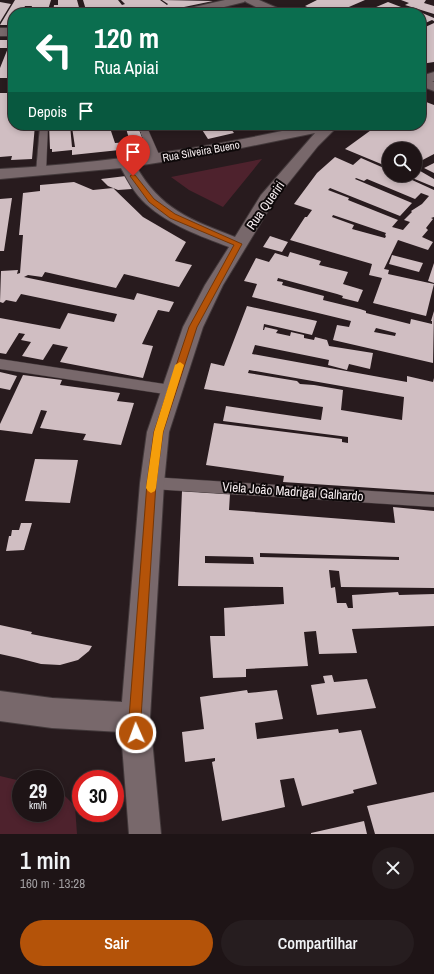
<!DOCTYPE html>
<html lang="pt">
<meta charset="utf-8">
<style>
:root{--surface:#1e1416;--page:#261d1f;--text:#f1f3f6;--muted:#a19ea1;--line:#3c3335;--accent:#b45309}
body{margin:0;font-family:"Archivo Narrow",sans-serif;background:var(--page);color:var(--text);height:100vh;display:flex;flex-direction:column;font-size:15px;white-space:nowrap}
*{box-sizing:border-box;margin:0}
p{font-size:13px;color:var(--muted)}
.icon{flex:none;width:22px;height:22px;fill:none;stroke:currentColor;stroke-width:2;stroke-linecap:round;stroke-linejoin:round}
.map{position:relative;height:834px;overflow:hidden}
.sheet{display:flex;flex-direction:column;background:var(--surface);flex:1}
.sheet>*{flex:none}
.guide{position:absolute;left:8px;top:8px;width:418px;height:122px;border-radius:16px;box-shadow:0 2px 6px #0003,0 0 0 1px var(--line);background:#0b6e4f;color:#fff;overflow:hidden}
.controls{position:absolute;left:382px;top:142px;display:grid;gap:8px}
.controls a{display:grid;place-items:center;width:40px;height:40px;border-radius:50%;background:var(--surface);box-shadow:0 2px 6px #0003,0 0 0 1px var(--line);font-size:20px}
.speed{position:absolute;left:12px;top:770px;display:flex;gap:8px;font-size:20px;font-weight:700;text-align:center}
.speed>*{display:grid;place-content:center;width:52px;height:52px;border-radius:50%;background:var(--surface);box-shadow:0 2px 6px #0003,0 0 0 1px var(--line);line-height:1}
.speed small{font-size:10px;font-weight:400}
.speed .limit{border:6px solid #d22;background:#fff;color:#111}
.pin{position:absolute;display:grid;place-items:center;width:34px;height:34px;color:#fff;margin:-41px -17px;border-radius:50% 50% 50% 0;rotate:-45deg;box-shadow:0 0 4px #0007}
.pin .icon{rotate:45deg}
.me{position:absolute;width:44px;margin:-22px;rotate:358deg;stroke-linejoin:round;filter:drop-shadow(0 0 3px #0008)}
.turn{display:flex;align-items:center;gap:14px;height:84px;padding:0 20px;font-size:18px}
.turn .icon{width:52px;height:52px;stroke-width:2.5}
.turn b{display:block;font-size:28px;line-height:34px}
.then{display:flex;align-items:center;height:38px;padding:0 20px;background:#0003;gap:8px;font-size:15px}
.round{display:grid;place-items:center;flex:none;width:42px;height:42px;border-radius:21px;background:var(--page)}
.headline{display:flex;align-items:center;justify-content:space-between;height:68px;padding:0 20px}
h1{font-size:24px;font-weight:600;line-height:30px}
.action{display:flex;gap:8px;margin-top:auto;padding:8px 20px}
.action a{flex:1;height:46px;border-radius:24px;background:var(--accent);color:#fff;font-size:16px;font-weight:600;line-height:46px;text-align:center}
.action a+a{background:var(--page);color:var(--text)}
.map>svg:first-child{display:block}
.green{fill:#4e222d}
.building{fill:#d0bec2;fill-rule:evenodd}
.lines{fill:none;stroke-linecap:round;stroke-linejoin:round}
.lane-casing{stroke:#43393b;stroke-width:1}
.street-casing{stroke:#43393b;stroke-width:2}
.secondary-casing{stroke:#43393b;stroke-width:2}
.lane{fill:#78686b;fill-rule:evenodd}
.street{fill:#78686b;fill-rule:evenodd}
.secondary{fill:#78686b;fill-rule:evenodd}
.route{fill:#b45309;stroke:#753606}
.slow{fill:#f59e0b}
.labels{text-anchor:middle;stroke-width:4;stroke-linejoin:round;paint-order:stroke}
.far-street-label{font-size:11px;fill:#f6edef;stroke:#0d0809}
.street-label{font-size:13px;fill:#f6edef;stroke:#0d0809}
</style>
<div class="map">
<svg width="434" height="834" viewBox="0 0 434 834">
<rect width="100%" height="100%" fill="#281b1e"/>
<path class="green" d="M262 159 223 207 189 190 171 177Z
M0 776 21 781V813H55V791L64 795 75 806 77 834H0Z"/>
<path class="building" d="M15 0H51L47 13H30L32 6H25L24 8H22L19 13H13V21H10L8 25H0Z
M58 0H77L80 11 86 10 83 0H118L122 5 125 4 121 0H160L167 5 168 4 162 0 213 1 155 13H53L54 5H58Z
M317 0H365L335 13H321L305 6Z
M401 0H426L424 3 434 6V14L405 5 409 3Z
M0 2 11 4 0 22Z
M388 2 401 7 388 13H362Z
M408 7 434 18V21L432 20 421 25V13H394Z
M434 23V62L421 64V29Z
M0 40H11L9 47H13V74L10 78H0V68L8 48H0Z
M0 93H13V125H35L32 159 11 160 12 156 0 157Z
M421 100 434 105V154L415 164V149H389V175H401L434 190V217L431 218 433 219 426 228 428 230 422 237 433 242 428 250 398 240 384 269 389 270 388 274 434 284 426 316 373 303 382 278 369 275 372 264 290 240 305 217H307L312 210 294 204 317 173 335 157 353 165 361 158 384 168 386 166 345 149 378 125H421ZM356 178 364 181 367 179 415 199 421 193 429 196 422 204 411 211 412 212 404 220 410 222 403 230 392 227 398 220 348 200 349 198 328 190 330 188 400 216 412 203 355 179ZM333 215 386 233 385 235 386 236 385 238 352 229 354 225 332 217Z
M49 125H70L72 147H75L72 127 82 125H109L115 143 130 142 125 125H140L148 147 72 155V150L52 152V149H50Z
M199 125H228L234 133 208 139Z
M434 163V173L424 168Z
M415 168 434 179V187L405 175H415Z
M126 176 132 189 118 190 108 186 101 179Z
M74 182 93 190 113 188 143 217 186 242 175 261 192 265 179 287 124 274 116 288 45 272 42 277 28 275 24 277 134 300 137 293 174 302 169 312 158 310 142 344 153 346 143 378 60 362 68 347 53 344 43 360 22 356 31 342 21 340 25 334 19 333 6 354 0 353V318L60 329 68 313 114 322 117 314 21 294 16 302 6 300 3 303 0 302 1 271 18 270 17 274 20 273 23 235H19L23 193 40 191V185Z
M12 198 4 251H0V199Z
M270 236 288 242 282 252 263 247Z
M290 252 321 261 319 265 348 272 343 284 363 290 358 302 342 298 343 296 337 294 278 278 277 281 283 282 282 285 324 296 323 300 360 309 366 311V313L410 324 411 319 432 324V321H431L434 311 433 363 333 340 337 325 349 327 351 321 252 297 257 284 244 281 256 258 269 262 275 253 288 257ZM376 328 396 333 395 336 374 332Z
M392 255 423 263 419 272 389 264Z
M434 263V283L428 281Z
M247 306 317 321 312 335 264 324 263 330H264L265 327 278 330 276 333 290 336 291 332 304 335V338L314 340 315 337 327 340 329 346 373 353 370 369 349 364 347 370 328 365 329 360 255 345 252 354 407 382V376L433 382 434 378V492L283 482 284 476 206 465 214 423 342 439V442L348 443V437L223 421 226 406 321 420 323 407 204 389 211 363 224 366ZM249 370 404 397 402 420 341 410 343 390 314 385 300 384 297 381 248 373Z
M0 372 17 376 10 390 0 388Z
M23 375 62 380 60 385 120 393 117 401 134 403 121 445 83 440 86 434 40 428 47 411 41 410 32 434 0 430V424Z
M35 459 78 460 70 503 25 501Z
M182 491 230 494 229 510 395 523 393 507 434 511V588L341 587 339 571 329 570 331 588 335 587 337 603H346L348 608H353L352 595 398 592 399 595 434 594V626L352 629 357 653 319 654 316 631 304 632 308 666 246 669V677L213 678 210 636H225L224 608 284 604 283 587 178 586ZM260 553 399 557V560L260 557ZM205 556 253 557 254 564 205 563Z
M21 523H32L24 550 6 551 9 536H11L12 530H19Z
M0 625 32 632 31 634 92 646 89 651 78 660 60 665 41 664 18 658 0 654Z
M332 675 334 682 367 679 376 708 317 715 311 685 325 683 323 676Z
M247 690 248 693 277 690 283 719 255 723 257 739 338 729 339 733 361 730 377 784 353 790 354 793 302 806 294 778 280 780 285 807 222 821 212 762 215 761V758L185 762 182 732 204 729 200 697Z
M434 792V834H375L367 806Z
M364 821 367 834H311V833Z"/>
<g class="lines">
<defs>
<path id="lane" d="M40 125H48L46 172 41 175 36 172Z
M138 125H146L161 159 159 161 156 162 151 159Z
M0 359 171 385 175 387 177 390 175 393 171 395 0 369Z
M152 477 434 495V507L152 489 147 487 145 483 147 479Z"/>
<path id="street" d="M225 0H246L244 2 200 13H179L181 10Z
M0 28H13V36H0Z
M434 72V81L421 85V76Z
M310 125H339L318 146 274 201 223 285 203 327 169 432 164 483 150 718 161 834H129L121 732 52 728 0 721V691L52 698 122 702 140 483 147 432 183 327 205 285 229 247C200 236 169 225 146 204 135 194 128 181 121 168L0 179V169C105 163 208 148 310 125ZM315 133 261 195 235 237C191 220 160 209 136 166L207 155Z"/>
<path id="secondary" d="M244 0H259L282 10 284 13H268L246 2Z
M421 77 434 82V91L421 86Z"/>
</defs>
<use href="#lane" class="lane-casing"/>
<use href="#street" class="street-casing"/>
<use href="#secondary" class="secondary-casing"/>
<use href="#lane" class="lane"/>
<use href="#street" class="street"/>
<use href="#secondary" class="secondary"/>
</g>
<path class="route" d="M131 175H135L154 199 175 214 242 244 197 327 163 432 156 483 141 718 142 733 140 737 136 739 132 737 129 718 147 483 154 432 189 327 234 245 170 218 149 202 130 176Z"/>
<path class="slow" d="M180 362 184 365 163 432 156 488 155 491 151 493 148 491 146 488 154 432 175 365Z"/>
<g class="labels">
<g class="far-street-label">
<text transform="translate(201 151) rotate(-10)" y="4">Rua Silveira Bueno</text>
</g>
<g class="street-label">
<text transform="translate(265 205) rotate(-55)" y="5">Rua Queriri</text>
<text transform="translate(293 491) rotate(4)" y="5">Viela João Madrigal Galhardo</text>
</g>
</g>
</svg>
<div class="controls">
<a><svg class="icon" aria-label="search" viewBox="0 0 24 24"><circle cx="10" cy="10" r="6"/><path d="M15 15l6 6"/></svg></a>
</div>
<div class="speed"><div>29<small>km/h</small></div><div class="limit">30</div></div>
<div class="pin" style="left:133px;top:176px;background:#d93025"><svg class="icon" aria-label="arrive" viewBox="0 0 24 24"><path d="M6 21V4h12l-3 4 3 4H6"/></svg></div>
<svg class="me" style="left:136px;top:733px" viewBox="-20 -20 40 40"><circle r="17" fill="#b45309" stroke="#fff" stroke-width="3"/><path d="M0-11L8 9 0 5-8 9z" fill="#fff"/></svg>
<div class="guide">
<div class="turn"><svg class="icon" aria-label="left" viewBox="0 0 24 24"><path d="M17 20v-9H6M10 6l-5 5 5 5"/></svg><div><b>120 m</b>Rua Apiai</div></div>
<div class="then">Depois<svg class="icon" aria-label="arrive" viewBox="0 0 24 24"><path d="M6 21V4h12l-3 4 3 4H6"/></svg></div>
</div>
</div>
<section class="sheet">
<div class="headline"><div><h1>1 min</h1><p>160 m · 13:28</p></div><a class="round"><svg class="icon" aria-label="close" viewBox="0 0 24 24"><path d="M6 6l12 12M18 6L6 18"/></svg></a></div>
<div class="action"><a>Sair</a><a>Compartilhar</a></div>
</section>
